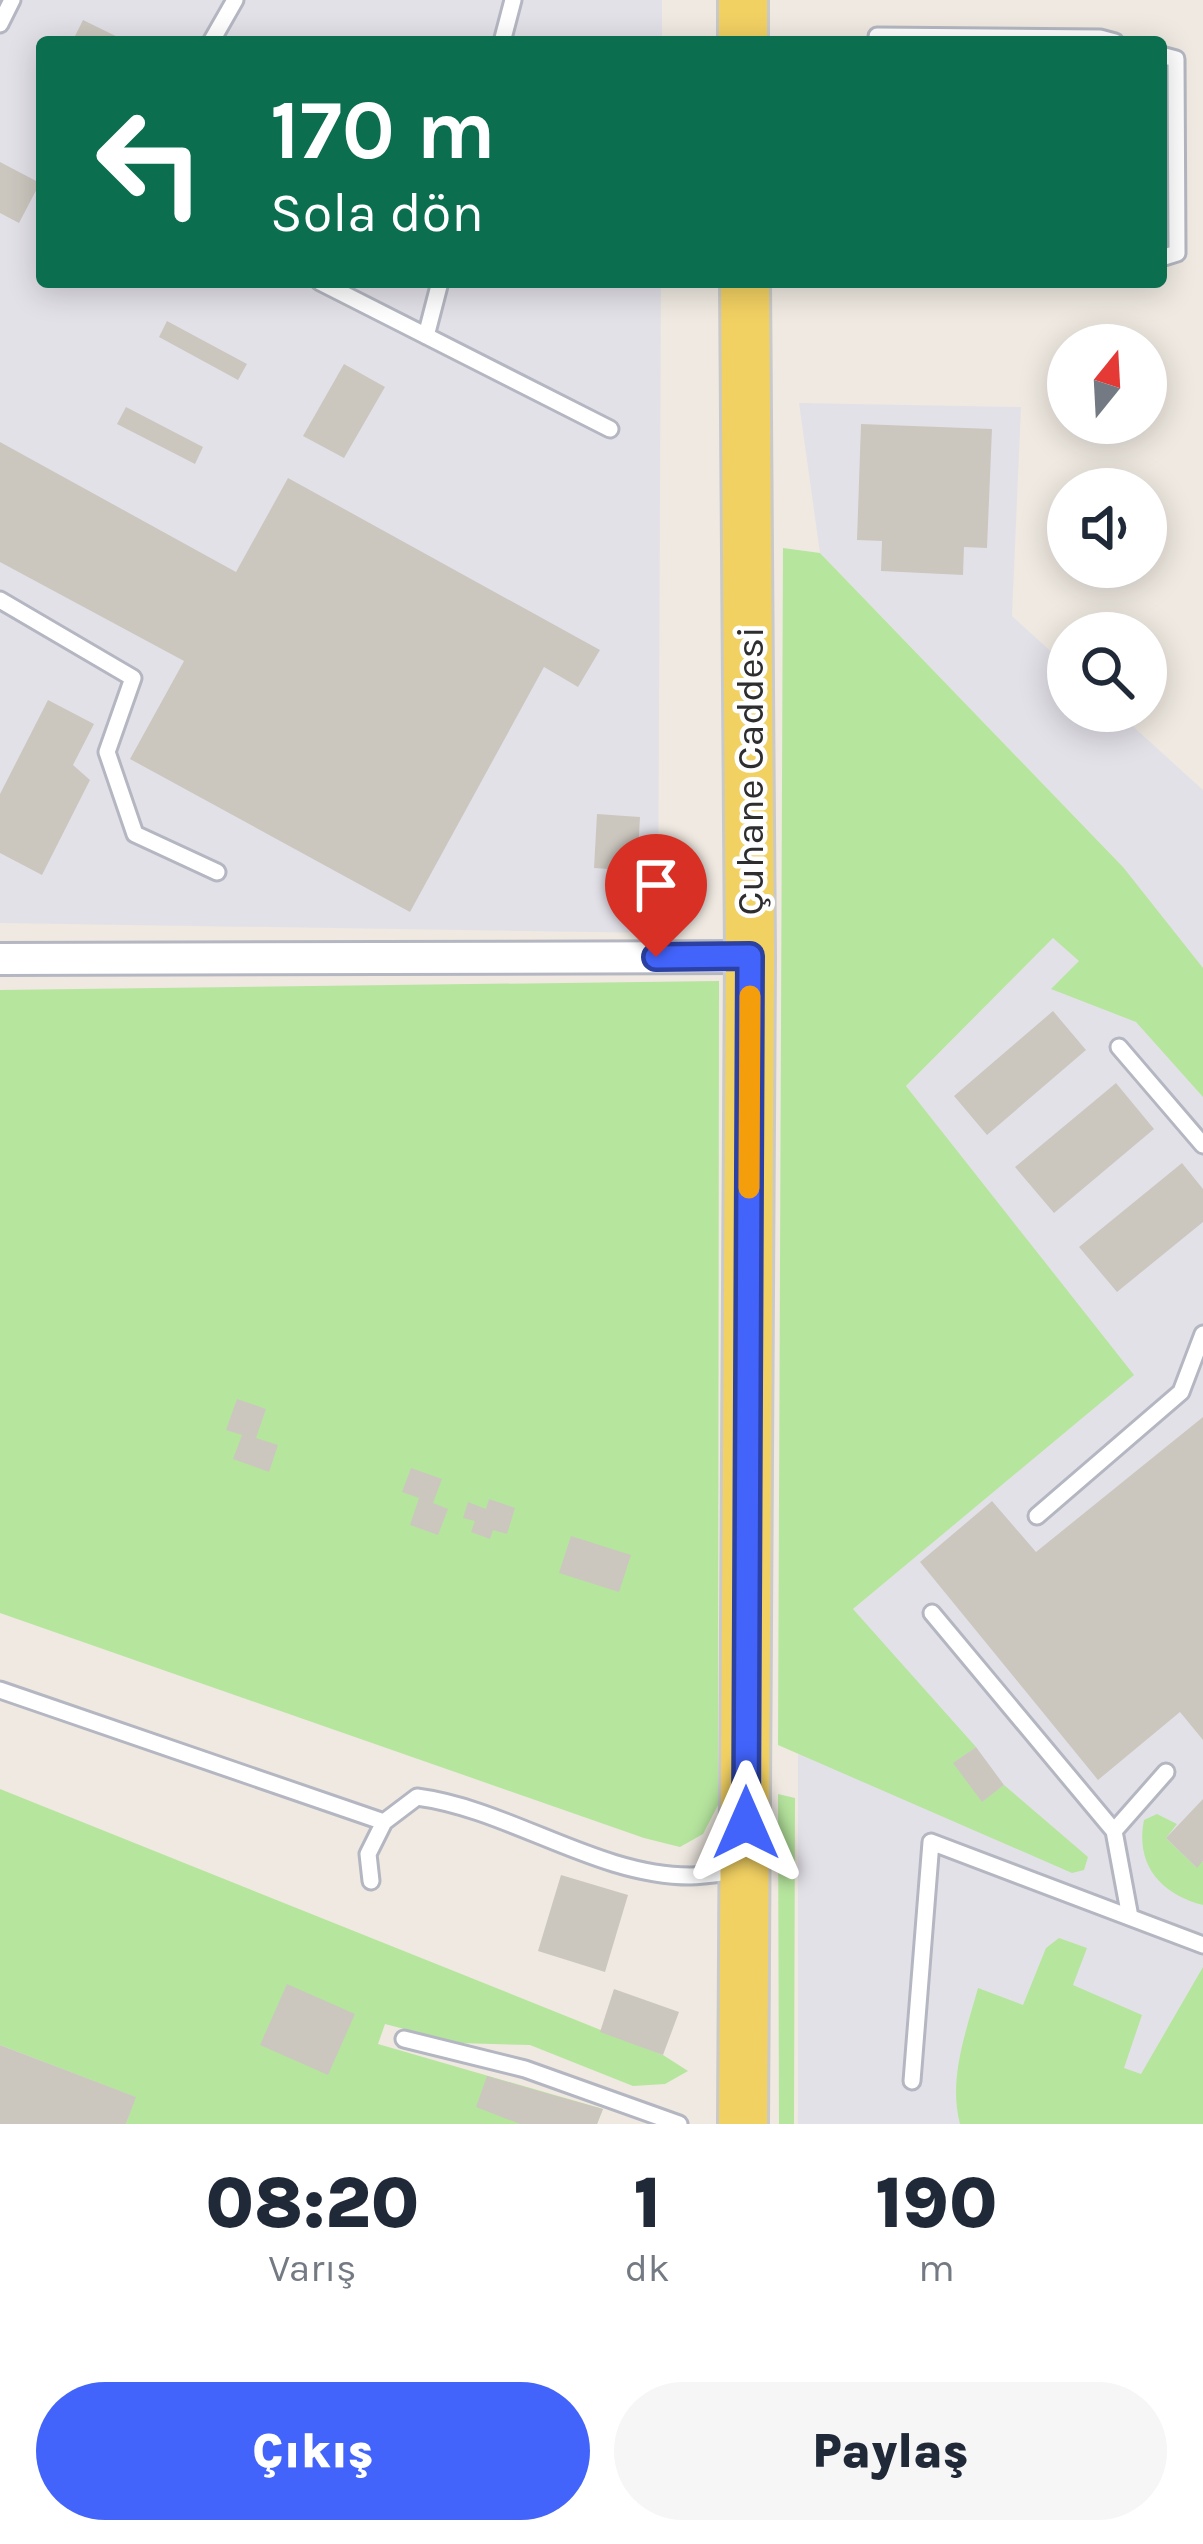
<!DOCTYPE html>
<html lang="tr">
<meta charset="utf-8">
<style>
:root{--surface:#fff;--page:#f6f6f7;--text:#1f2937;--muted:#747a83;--accent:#4264fb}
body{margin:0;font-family:Karla,sans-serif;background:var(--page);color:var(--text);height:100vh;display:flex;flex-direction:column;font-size:45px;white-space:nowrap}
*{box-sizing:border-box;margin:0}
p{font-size:39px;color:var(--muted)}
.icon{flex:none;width:66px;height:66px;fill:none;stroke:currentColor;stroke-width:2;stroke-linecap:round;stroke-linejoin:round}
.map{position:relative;height:2124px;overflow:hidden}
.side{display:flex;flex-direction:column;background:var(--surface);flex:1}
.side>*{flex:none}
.guide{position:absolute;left:36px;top:36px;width:1131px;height:252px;border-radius:12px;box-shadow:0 6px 30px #0003;background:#0b6e4f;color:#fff;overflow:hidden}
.needle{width:78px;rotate:18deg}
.tools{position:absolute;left:1047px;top:324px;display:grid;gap:24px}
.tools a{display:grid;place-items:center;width:120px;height:120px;border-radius:50%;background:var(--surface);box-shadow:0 6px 30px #0003;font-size:60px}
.pin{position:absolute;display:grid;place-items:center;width:102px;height:102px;color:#fff;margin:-123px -51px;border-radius:50% 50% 50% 0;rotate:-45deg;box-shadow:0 0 12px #0007}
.pin .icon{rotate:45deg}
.me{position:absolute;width:132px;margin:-66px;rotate:0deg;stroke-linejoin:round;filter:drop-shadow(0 0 9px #0008)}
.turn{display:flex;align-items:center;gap:42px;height:252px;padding:0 36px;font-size:54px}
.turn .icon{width:156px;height:156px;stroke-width:2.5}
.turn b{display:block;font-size:84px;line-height:102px}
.eta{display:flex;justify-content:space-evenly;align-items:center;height:204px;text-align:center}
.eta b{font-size:72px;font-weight:800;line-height:84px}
.button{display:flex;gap:24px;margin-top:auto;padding:24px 36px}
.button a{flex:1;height:138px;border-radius:72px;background:var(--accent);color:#fff;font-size:48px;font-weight:800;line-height:138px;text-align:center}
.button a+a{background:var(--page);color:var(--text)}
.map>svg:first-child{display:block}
.industrial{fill:#e3e1e8}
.green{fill:#b6e59e}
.building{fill:#cbc7bf}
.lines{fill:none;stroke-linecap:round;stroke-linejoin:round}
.lane-casing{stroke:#b4b7c1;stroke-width:21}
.street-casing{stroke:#b4b7c1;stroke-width:36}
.primary-casing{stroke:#c9c9c9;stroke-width:54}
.lane{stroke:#fff;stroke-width:15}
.street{stroke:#fff;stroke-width:30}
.primary{stroke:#f2d163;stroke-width:48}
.route-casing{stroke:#2b41a3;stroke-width:30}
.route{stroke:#4264fb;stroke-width:21}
.slow{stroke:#f59e0b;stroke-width:21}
.labels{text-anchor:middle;stroke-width:9;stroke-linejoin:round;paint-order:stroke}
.street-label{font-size:39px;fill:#2e2e2e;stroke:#fff}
</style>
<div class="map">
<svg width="1203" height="2124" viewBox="0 0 1203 2124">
<rect width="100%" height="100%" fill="#efe9e1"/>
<path class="industrial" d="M0 0H662V42H42V282H661L658 933 0 923Z
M799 403 1021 407 1012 616 1068 667V711H1116L1203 790V2124H798V1655L1133 1375 906 1086 1123 867 820 553Z"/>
<path class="green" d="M783 548 820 553 1123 867 1203 968V1097L1136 1022 1051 989 1079 961 1053 938 906 1086 1134 1375 853 1609 976 1747 954 1763 982 1801 1004 1785 1088 1857 1084 1870 1072 1873 778 1745Z
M719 981 718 1805 703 1834 680 1847 644 1838 0 1613V990Z
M0 1789 663 2055 688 2071 665 2084 633 2086 530 2045 458 2043 385 2024 378 2044 603 2109 597 2124H126L135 2097 0 2045Z
M778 1794 795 1798 794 2124H779Z
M1157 1814 1177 1824 1166 1838 1196 1867 1203 1861V1905C1161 1894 1135 1865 1144 1820Z
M1059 1938 1087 1948 1073 1985 1142 2015 1124 2068 1141 2074 1203 1967V2124H960C948 2079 966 2032 978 1988L1023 2005 1046 1948Z"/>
<path class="building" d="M83 20 128 42H83L74 38Z
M0 162 40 183 19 223 0 213Z
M167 321 247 364 238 380 159 337Z
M344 364 385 387 344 458 303 436Z
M126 407 203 447 195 464 117 424Z
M861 424 992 429 987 548 964 547 963 575 881 571 882 541 857 540Z
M0 442 236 572 288 478 600 650 578 687 544 667 410 912 130 759 184 661 0 562Z
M48 700 94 724 73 765 90 780 42 875 0 853V794Z
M597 814 640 817 637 871 594 868Z
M1053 1011 1086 1050 987 1135 954 1096Z
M1116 1083 1154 1129 1054 1213 1015 1167Z
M1182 1163 1203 1189V1222L1117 1292 1079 1247Z
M237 1399 266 1409 256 1438 278 1445 269 1472 233 1459 242 1435 226 1430Z
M1203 1417V1740L1180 1712 1098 1780 920 1562 992 1501 1036 1552Z
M411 1468 442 1479 433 1503 448 1509 438 1535 410 1525 419 1498 402 1492Z
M489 1499 515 1508 507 1534 493 1530 490 1539 471 1532 475 1521 463 1518 468 1502 486 1509Z
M571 1536 631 1555 619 1592 559 1573Z
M976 1747 1004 1785 982 1802 953 1763Z
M1203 1799V1861L1197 1868 1166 1838Z
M561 1875 628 1895 605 1972 538 1951Z
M287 1984 355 2014 328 2075 260 2045Z
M614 1989 679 2012 663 2055 600 2032Z
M0 2045 136 2097 126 2124H0Z
M487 2076 542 2092 603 2109 597 2124H520L476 2107Z"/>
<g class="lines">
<defs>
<path id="lane" d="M0 24 12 0
M877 36 1100 38 1115 42
M211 42 235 0
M502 42 513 0
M1161 55 1176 59 1177 253 1161 258
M320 282 610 429
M426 336 440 282
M0 600 133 678 107 752 135 834 217 872
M1119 1047 1203 1145
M1037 1516 1181 1392 1203 1334
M932 1613 1114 1831
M0 1690 384 1822 417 1797C509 1809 597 1876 690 1876 705 1876 721 1873 737 1871
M371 1881 368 1854 384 1822
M1130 1917 1114 1831 1166 1772
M404 2039 525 2069 679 2124
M912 2081 931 1842 1203 1945"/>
<path id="street" d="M0 959 750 957"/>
<path id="primary" d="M743 0V42
M743 2124 750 957 745 282"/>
</defs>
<use href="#lane" class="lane-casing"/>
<use href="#street" class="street-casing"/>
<use href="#primary" class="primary-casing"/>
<use href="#lane" class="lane"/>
<use href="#street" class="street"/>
<use href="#primary" class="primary"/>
</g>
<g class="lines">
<defs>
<path id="route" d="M656 957 750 956 746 1823"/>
</defs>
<use href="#route" class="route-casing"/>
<use href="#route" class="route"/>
<path class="slow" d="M749 1188 750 996"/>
</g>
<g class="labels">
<g class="street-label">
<text transform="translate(749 771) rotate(-90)" y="14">Çuhane Caddesi</text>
</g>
</g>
</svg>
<div class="tools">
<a><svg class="needle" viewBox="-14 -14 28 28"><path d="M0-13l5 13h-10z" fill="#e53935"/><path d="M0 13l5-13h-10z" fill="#747a83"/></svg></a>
<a><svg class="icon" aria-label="sound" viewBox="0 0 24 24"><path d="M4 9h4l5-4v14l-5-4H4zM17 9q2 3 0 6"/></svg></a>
<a><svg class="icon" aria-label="search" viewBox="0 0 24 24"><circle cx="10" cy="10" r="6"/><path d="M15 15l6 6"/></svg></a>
</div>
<div class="pin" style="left:656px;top:957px;background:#d93025"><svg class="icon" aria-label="arrive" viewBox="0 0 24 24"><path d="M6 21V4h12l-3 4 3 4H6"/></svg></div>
<svg class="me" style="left:746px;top:1823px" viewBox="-20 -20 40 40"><path d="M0-17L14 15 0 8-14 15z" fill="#4264fb" stroke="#fff" stroke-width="4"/></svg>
<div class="guide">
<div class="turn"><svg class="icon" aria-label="left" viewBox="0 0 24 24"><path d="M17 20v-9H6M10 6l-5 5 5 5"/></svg><div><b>170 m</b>Sola dön</div></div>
</div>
</div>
<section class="side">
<div class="eta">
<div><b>08:20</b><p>Varış</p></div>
<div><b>1</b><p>dk</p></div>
<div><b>190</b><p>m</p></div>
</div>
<div class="button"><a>Çıkış</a><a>Paylaş</a></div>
</section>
